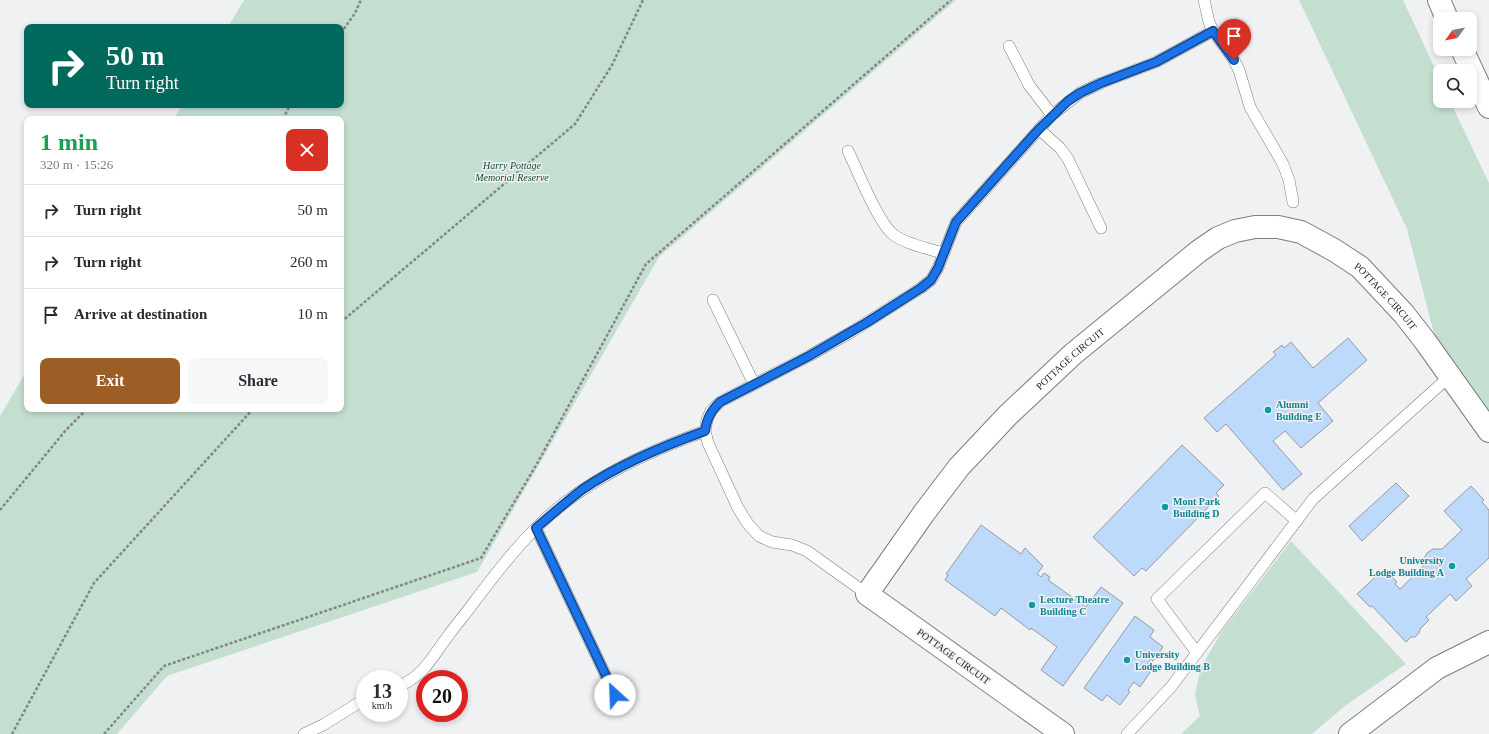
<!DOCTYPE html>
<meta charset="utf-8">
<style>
:root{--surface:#fff;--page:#f7f7f7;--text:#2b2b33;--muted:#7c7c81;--line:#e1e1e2;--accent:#9c5e24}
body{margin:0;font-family:Georgia,serif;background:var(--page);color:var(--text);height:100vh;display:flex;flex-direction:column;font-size:15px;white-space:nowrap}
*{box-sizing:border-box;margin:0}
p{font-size:13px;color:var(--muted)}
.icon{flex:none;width:22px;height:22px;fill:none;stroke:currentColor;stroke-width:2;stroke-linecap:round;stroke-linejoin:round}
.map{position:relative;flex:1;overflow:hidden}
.details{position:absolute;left:24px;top:116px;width:320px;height:296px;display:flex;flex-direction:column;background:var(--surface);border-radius:8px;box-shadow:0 2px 6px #0003}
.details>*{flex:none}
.hud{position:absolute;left:24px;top:24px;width:320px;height:84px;border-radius:8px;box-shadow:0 2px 6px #0003;background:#00695c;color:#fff;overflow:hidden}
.needle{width:26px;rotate:237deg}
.buttons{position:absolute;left:1433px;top:12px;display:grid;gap:8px}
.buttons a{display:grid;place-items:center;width:44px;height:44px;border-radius:8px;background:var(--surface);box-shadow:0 2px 6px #0003;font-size:20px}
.speed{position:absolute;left:356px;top:670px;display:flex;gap:8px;font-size:20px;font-weight:700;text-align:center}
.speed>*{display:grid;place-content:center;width:52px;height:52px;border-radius:50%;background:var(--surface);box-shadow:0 2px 6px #0003;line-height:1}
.speed small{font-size:10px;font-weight:400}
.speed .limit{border:6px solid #d22;background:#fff;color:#111}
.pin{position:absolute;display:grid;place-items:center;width:34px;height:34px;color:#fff;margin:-41px -17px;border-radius:50% 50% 50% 0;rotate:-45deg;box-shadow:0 0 4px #0007}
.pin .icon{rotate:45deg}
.me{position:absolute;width:44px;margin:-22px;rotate:335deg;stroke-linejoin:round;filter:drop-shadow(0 0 3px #0008)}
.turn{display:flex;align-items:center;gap:14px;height:84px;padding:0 16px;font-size:18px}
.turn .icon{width:52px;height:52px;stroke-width:2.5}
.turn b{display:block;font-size:28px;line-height:34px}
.round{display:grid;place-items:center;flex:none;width:42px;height:42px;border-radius:8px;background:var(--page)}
.overview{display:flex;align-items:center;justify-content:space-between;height:68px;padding:0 16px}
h1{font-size:24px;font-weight:600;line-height:30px;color:#1e9e55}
.primary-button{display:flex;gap:8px;margin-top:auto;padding:8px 16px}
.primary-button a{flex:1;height:46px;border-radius:8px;background:var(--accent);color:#fff;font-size:16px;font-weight:600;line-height:46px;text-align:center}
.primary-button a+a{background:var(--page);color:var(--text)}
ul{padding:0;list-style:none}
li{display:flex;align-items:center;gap:12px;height:52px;padding:0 16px;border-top:1px solid var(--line)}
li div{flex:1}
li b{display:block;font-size:15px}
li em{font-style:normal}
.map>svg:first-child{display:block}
.green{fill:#c4dfd0}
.building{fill:#bdd9fb;stroke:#999a9c}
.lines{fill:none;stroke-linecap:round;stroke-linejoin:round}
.lane-casing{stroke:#7c7d7f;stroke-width:12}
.street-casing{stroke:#7c7d7f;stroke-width:24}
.path{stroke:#848586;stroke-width:2.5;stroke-dasharray:3 2;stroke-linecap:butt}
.lane{stroke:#fff;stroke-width:11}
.street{stroke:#fff;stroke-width:22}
.route-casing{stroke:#114b97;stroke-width:10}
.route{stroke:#1a73e8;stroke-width:7}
.culture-dot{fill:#0f9aa8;stroke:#f0f1f3;stroke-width:1.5}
.labels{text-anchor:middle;stroke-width:3;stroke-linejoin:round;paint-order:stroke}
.park-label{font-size:10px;font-style:italic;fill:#114831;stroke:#f0f1f3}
.street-label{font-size:10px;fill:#232424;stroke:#f0f1f3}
.culture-label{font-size:10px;font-weight:bold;fill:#0d838f;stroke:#f0f1f3;text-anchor:start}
</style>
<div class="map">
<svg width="1489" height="734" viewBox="0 0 1489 734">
<rect width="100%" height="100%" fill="#f0f1f3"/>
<path class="green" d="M244 0H956L659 257 477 572 167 676 117 734H0V416L27 370V409H341V119H174L182 105H341V27H228Z
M1299 0H1403L1440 79V101H1450L1489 183V418L1437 345 1407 229Z
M1291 541 1406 664 1346 705 1312 734H1181L1200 716 1195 695 1200 670 1221 632Z"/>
<path class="building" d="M1348 338 1367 360 1318 403 1333 421 1301 448 1285 431 1273 441 1302 474 1283 490 1226 424 1217 432 1204 418 1276 355 1273 352 1282 345 1284 348 1291 342 1313 368Z
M1182 445 1224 485 1216 493 1219 496 1146 571 1142 568 1134 576 1093 537Z
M1396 483 1409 496 1362 541 1349 526Z
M1471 486 1484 500 1482 502 1489 510V558L1466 579 1472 586 1456 601 1450 594 1426 617 1429 620 1420 629 1419 633 1415 637H1411L1406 642 1372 606 1370 607 1357 594 1384 569 1397 582 1395 584 1400 589 1423 567V560L1427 553 1433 549H1442L1462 530 1444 511Z
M981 525 1021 554 1025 548 1043 566 1037 574 1041 577 1044 573 1050 577 1048 580 1086 607 1101 587 1123 603 1063 686 1041 670 1057 647 1031 628 1030 630 1001 608 995 616 945 580 948 575 946 574Z
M1135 616 1154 630 1150 637 1163 647 1153 661 1151 659 1145 667 1151 671 1140 687 1134 682 1128 690 1130 692 1120 705 1107 695 1102 701 1084 688Z"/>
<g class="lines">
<defs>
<path id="lane" d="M1204 0 1209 22 1213 31 1234 60 1239 70 1250 107 1283 164 1289 180 1293 202
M1009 46 1029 85 1052 115
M1039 129 1060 148 1068 159 1101 228
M848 151C858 171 878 223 894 235 906 244 929 249 943 253
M713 300 754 384
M536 528 615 695
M867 594 807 551 792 545 772 542 759 536 748 524 738 508 708 443 705 431 707 420 711 411 720 402 809 356 853 331 921 288 931 280 938 268 956 222 1052 115 1080 93 1101 83 1156 62 1213 31
M1197 653 1157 599 1265 493 1297 521
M399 686C422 677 432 658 445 640 451 632 456 625 462 618 485 588 508 556 535 529 581 482 644 453 705 431
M304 734 323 725 365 699
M1127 734 1171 687 1313 499 1450 376"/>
<g id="street">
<path d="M1439 0 1447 19"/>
<path d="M1462 49 1489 107"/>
<path id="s1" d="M1063 734 867 594 924 513 959 467 1008 415 1073 354 1199 251 1218 238 1235 231 1255 227H1278L1301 232 1334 250 1360 267 1404 314 1425 341 1489 431"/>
<path d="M1350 734 1437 668 1489 642"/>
</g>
</defs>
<use href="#lane" class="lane-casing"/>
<use href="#street" class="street-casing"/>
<path class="path" d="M341 33 355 13 361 0
M283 119 290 105
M341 322 575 124 612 65 643 0
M0 510 66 430 87 409
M12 734 94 583 253 409
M104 734 164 666 481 558 538 462 646 264 951 0"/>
<use href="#lane" class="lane"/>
<use href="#street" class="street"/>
</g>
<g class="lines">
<defs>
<path id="route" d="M615 695 536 528C551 515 567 501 583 489 617 466 666 445 705 431 707 418 711 411 720 402L809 356 866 323 921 288 931 280 938 268 956 222 1039 129 1068 101 1080 93 1101 83 1156 62 1213 31 1234 60"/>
</defs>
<use href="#route" class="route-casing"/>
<use href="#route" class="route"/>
</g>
<g class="culture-dot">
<circle cx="1268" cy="410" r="4"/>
<circle cx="1165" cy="507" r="4"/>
<circle cx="1452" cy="566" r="4"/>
<circle cx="1032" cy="605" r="4"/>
<circle cx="1127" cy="660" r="4"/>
</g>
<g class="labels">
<g class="park-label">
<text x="512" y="169">Harry Pottage<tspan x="512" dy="12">Memorial Reserve</tspan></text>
</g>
<g class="street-label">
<text dy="4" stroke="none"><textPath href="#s1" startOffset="937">POTTAGE CIRCUIT</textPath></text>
<text dy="4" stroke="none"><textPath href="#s1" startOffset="553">POTTAGE CIRCUIT</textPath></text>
<text transform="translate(954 656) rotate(36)" y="4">POTTAGE CIRCUIT</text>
</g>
<g class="culture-label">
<text x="1276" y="408">Alumni<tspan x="1276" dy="12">Building E</tspan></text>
<text x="1173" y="505">Mont Park<tspan x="1173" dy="12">Building D</tspan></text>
<text x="1444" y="564" text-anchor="end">University<tspan x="1444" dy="12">Lodge Building A</tspan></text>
<text x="1040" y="603">Lecture Theatre<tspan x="1040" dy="12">Building C</tspan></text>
<text x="1135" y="658">University<tspan x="1135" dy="12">Lodge Building B</tspan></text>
</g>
</g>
</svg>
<div class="buttons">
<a><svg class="needle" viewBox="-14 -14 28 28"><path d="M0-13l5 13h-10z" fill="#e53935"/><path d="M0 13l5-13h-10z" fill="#7c7c81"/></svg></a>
<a><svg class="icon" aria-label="search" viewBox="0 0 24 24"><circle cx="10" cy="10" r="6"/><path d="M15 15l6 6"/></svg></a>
</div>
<div class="speed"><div>13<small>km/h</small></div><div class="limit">20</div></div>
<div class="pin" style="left:1234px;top:60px;background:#d93025"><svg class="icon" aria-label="arrive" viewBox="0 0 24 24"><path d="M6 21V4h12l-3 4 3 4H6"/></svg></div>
<svg class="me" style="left:615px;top:695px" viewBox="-20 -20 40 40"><circle r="19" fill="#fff"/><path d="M0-13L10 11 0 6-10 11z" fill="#1a73e8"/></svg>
<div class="hud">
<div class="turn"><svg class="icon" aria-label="right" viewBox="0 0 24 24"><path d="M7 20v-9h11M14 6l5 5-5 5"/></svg><div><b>50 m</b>Turn right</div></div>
</div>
<section class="details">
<div class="overview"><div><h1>1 min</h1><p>320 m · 15:26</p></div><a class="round" style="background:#d93025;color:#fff"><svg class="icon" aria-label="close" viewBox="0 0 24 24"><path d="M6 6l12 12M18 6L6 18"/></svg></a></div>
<ul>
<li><svg class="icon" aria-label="right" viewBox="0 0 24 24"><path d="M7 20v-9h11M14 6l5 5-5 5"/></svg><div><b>Turn right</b></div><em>50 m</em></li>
<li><svg class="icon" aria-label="right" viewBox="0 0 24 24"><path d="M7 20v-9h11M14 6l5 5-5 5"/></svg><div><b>Turn right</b></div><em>260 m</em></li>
<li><svg class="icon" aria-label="arrive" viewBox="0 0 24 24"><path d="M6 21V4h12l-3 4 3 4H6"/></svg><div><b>Arrive at destination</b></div><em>10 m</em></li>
</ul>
<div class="primary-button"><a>Exit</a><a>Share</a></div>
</section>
</div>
